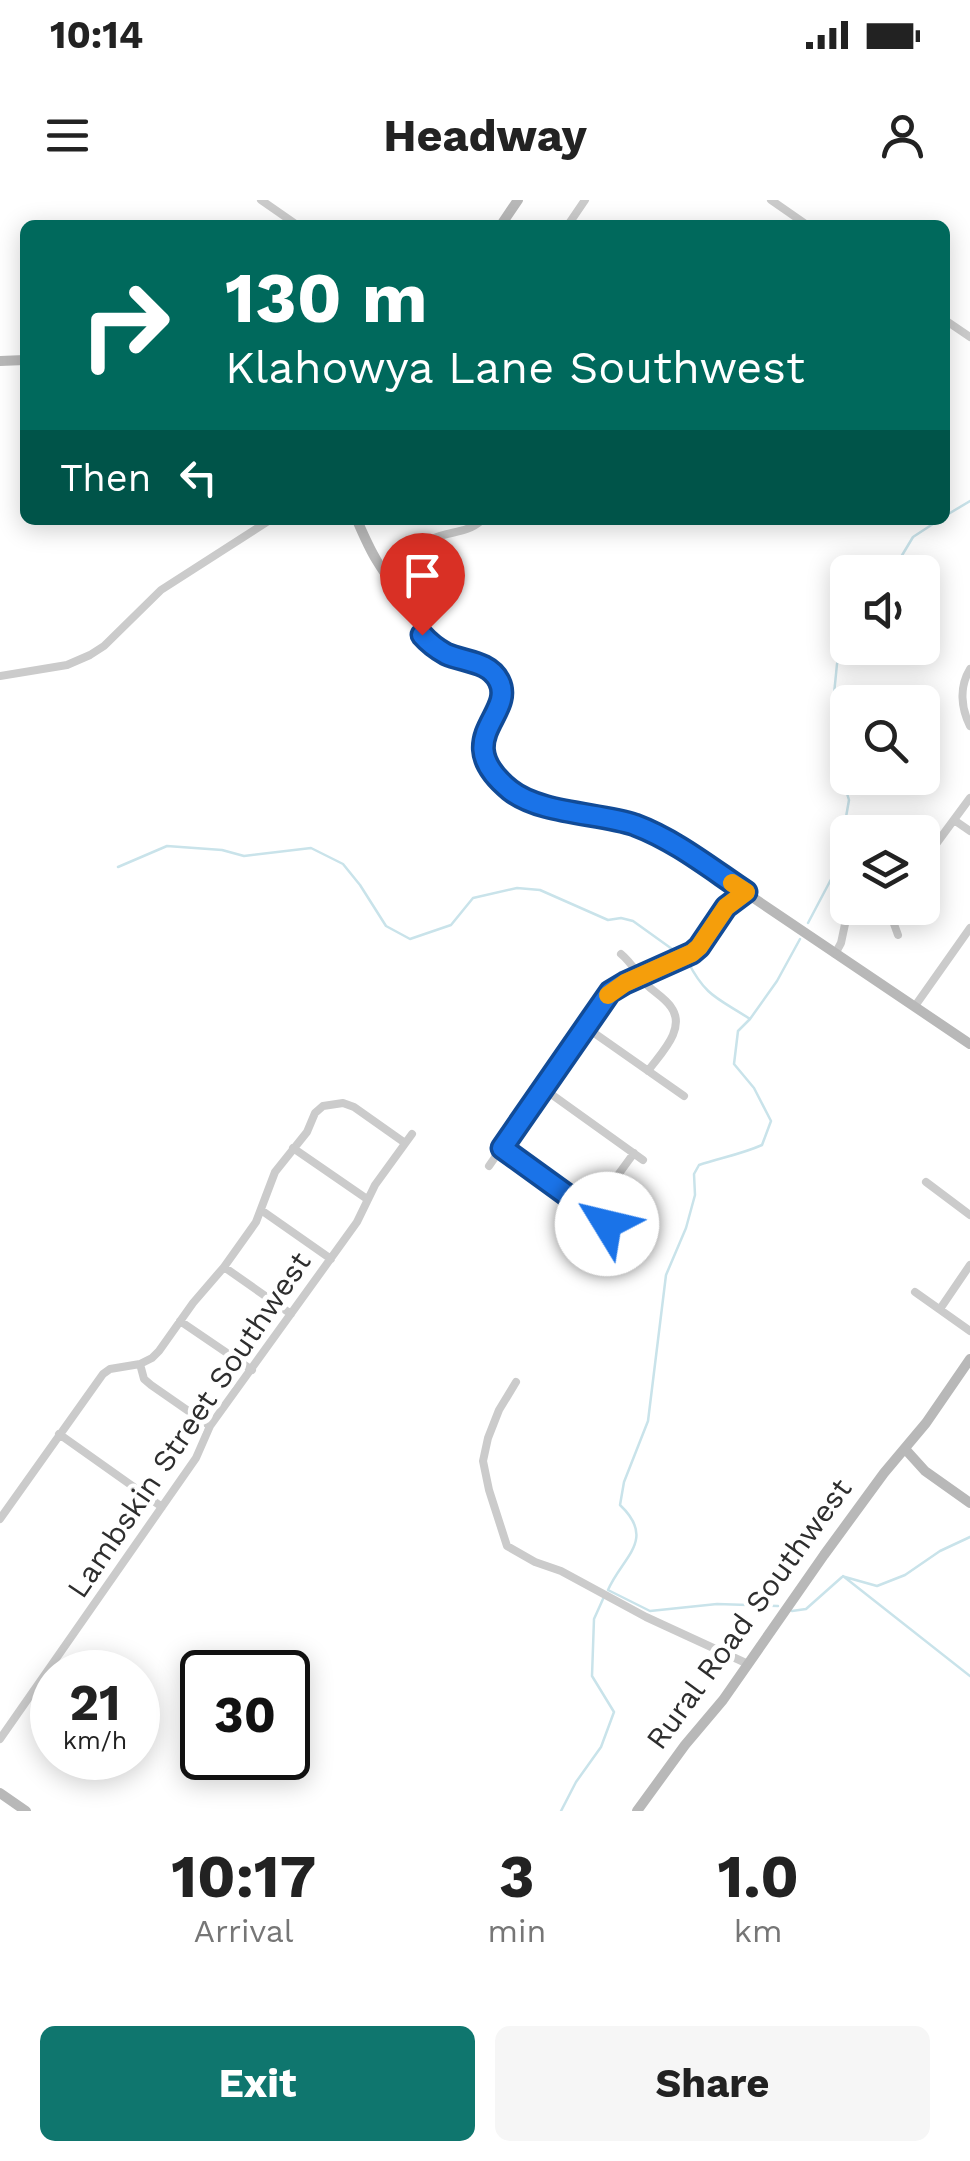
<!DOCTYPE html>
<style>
:root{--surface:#fff;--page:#f6f6f6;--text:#222;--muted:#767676;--accent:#0f766e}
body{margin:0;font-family:"Work Sans",sans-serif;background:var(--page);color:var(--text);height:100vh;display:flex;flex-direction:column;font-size:38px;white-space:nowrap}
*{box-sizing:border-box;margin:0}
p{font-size:32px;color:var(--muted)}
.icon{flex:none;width:55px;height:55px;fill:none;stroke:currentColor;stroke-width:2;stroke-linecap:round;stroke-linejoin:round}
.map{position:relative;height:1611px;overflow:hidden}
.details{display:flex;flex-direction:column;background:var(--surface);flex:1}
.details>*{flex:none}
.top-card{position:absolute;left:20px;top:20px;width:930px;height:305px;border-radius:15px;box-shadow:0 5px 25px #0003;background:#00695c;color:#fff;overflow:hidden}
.buttons{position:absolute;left:830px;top:355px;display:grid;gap:20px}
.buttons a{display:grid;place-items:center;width:110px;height:110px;border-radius:15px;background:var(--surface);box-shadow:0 5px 25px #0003;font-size:50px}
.speed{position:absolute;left:30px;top:1450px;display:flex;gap:20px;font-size:50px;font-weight:700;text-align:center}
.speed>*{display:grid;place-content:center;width:130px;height:130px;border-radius:50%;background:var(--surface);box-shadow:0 5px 25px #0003;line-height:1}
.speed small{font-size:25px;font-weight:400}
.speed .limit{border:5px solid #111;border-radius:15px;background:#fff;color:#111}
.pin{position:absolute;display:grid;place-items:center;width:85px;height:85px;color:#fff;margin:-102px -42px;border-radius:50% 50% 50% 0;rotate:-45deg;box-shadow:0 0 10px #0007}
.pin .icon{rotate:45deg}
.me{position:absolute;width:110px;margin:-55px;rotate:306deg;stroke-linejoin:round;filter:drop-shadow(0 0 8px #0008)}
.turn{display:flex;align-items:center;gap:35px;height:210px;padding:0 40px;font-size:45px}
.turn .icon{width:130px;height:130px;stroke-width:2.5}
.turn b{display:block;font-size:70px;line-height:85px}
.then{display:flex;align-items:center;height:95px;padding:0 40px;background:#0003;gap:20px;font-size:38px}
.eta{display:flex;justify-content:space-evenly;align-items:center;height:170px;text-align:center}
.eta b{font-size:60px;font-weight:700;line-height:70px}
.button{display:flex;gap:20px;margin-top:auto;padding:20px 40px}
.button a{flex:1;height:115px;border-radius:15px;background:var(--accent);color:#fff;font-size:40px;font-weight:700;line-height:115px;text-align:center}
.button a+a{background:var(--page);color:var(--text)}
.status{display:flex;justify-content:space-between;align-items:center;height:70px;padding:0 50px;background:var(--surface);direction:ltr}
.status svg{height:28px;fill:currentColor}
header{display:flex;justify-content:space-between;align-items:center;height:130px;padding:0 40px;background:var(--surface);font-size:45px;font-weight:700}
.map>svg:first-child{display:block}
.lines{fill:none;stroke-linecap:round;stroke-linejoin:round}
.stream{stroke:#c9e3ea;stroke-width:2.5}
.street{stroke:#cbcbcb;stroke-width:8}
.secondary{stroke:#b8b8b8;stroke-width:10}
.route-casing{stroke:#114b97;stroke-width:25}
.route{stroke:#1a73e8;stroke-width:18}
.slow{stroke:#f59e0b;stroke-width:18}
.labels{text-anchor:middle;stroke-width:10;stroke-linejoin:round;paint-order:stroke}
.street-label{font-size:30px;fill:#2e2e2e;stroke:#fff}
</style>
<div class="status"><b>10:14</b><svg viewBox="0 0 49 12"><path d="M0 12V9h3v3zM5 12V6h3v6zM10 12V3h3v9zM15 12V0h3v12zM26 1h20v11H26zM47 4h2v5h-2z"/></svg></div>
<header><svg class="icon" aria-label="menu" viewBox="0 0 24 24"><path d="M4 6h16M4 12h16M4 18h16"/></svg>Headway<svg class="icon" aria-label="person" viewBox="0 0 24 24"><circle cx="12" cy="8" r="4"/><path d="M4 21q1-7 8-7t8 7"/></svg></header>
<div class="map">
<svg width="970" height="1611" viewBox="0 0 970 1611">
<rect width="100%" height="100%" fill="#fff"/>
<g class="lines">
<path class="stream" d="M945 316 970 301
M892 372 913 337 939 320
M118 667 167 646 222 650 244 656 311 648 343 664 360 685 386 726 410 739 451 725 473 698 517 688 540 690 608 720 621 718 633 721 679 754
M808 723 837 668 849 600 834 551 832 514 837 464 848 432
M688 762C706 797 718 798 750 819
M843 1376 970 1476
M845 1377 877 1386 905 1375 940 1351 970 1337
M778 1406 717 1404 650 1411 608 1390C622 1357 657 1340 620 1305L624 1282 648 1221 666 1075 686 1028 695 995 694 974 699 965C720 958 742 954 762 945L771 921 754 888 734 864 738 831 750 819 777 781 800 739
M792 1411 806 1409 842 1377
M561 1611 576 1582 601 1547 614 1512 592 1476 594 1419 603 1399"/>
<path class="street" d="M261 0 297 25
M771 0 807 25
M568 25 585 0
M945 120 970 137
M388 378C403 366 414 349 430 340 449 330 465 335 482 320
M970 469C959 487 961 508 970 526
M0 476 67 465 90 455 104 446 161 390 270 320
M954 620 970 631
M922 663 970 598
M894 708V724L898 735
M621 754C632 763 637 774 647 785 654 792 665 798 671 807 687 829 660 854 648 871
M835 754 841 743 848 710
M915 806 970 728
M587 828 684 896
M544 889 643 960
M293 948 367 999
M502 948 607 1023
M489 966 610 792 625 783 692 753 699 747 725 707 746 692
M926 982 970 1015
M261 1010 331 1059
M591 1012 634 953
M224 1067 291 1114
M915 1092 970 1131
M940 1109 970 1065
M180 1121 252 1170
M140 1164 144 1179 151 1185 210 1226
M516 1182 499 1210 488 1238 483 1261 489 1290 507 1346 535 1362 561 1371 646 1417 748 1464
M59 1234 162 1307
M0 1319 103 1174 110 1169 140 1164 152 1158 159 1151 193 1103 224 1067 256 1022 275 972 307 932 315 913 323 906 343 903 354 907 405 943
M0 1539 196 1258 210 1226 357 1022 375 985 412 934"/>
<path class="secondary" d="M501 25 518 0
M0 161 25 160
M357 320C363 334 369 348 377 361 389 381 404 399 416 419 421 429 422 438 431 445 450 459 478 457 494 474 519 500 473 530 486 559 509 612 579 611 627 623 642 626 656 634 669 641L970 844
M906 1250 925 1271 970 1303
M0 1593 26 1611
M637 1611 685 1545 723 1500 824 1355 884 1273 926 1223 970 1159"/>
</g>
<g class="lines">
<defs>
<path id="route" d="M422 435C429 443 437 449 446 454 464 462 489 461 499 481 516 515 448 539 510 590 540 614 600 613 635 625 675 640 710 668 746 692L726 707 699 747 692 753 625 783 610 792 502 948 607 1024"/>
</defs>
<use href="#route" class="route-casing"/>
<use href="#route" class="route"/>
<path class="slow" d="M608 795 625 783 692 753 699 747 726 707 746 692 732 683"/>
</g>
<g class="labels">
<g class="street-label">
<text transform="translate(189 1225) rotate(-56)" y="10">Lambskin Street Southwest</text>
<text transform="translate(749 1414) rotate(-54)" y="10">Rural Road Southwest</text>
</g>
</g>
</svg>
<div class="buttons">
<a><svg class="icon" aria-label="sound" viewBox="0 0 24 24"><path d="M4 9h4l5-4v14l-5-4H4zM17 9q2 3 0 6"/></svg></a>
<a><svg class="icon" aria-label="search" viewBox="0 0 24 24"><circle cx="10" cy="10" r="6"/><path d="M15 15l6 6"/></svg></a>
<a><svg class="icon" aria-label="layers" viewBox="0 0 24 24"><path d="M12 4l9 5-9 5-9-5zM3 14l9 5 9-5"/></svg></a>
</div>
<div class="speed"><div>21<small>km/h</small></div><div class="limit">30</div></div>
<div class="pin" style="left:422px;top:435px;background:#d93025"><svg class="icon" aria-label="arrive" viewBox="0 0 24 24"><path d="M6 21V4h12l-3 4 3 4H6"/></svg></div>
<svg class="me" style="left:607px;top:1024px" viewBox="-20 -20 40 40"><circle r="19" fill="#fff"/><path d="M0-13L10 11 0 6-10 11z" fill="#1a73e8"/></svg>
<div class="top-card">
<div class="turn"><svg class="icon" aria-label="right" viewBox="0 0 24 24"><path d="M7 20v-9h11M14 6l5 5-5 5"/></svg><div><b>130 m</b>Klahowya Lane Southwest</div></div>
<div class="then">Then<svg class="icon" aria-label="left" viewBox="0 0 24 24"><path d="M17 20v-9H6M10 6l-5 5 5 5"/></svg></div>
</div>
</div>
<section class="details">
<div class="eta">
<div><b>10:17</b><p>Arrival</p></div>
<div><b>3</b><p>min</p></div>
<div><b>1.0</b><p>km</p></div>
</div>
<div class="button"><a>Exit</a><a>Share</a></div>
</section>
